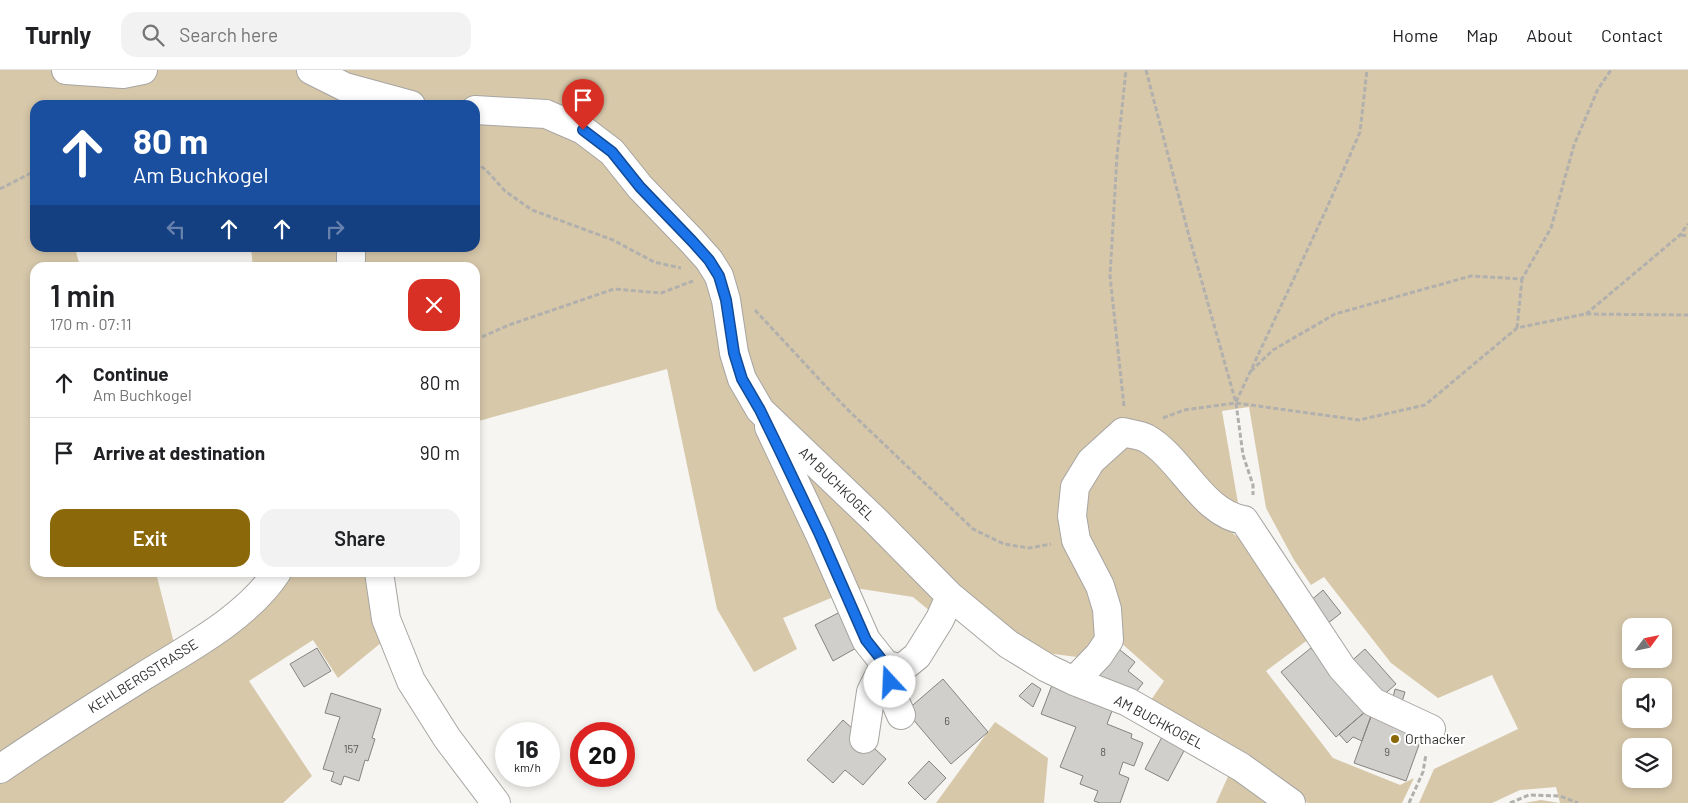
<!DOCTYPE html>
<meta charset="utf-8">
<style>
:root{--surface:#fff;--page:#f2f2f2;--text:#202124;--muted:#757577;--line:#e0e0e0;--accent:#8b6809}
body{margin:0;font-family:Barlow,sans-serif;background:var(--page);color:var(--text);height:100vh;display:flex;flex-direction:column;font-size:19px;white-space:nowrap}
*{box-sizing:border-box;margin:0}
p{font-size:16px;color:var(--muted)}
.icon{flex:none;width:28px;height:28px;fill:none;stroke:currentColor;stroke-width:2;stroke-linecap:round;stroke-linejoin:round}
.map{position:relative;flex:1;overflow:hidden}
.side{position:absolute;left:30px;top:192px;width:450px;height:315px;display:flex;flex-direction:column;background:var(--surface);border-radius:15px;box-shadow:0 2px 8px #0003}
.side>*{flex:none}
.banner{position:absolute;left:30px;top:30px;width:450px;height:152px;border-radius:15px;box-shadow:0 2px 8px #0003;background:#1a4fa0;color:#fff;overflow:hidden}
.needle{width:32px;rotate:57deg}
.controls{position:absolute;left:1622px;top:548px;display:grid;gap:10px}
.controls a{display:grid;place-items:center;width:50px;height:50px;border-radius:10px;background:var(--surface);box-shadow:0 2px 8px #0003;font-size:25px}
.speed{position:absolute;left:495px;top:652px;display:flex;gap:10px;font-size:25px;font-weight:700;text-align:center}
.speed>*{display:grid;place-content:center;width:65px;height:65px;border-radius:50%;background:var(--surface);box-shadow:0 2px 8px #0003;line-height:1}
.speed small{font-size:12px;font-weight:400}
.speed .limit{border:8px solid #d22;background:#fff;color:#111}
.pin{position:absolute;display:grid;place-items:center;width:42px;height:42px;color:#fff;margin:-51px -21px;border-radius:50% 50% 50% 0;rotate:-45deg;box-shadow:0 0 5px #0007}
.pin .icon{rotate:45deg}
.me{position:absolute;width:55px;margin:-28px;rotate:340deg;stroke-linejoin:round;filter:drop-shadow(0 0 4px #0008)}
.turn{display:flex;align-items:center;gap:18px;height:105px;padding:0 20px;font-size:22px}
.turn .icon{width:65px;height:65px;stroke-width:2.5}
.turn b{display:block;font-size:35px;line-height:42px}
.lanes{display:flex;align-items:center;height:48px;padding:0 20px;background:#0003;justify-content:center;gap:25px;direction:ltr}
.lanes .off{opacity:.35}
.round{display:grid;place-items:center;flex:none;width:52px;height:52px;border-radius:15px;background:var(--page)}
.summary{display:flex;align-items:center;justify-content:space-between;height:85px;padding:0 20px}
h1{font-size:30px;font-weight:600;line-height:38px}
.primary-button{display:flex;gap:10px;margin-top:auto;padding:10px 20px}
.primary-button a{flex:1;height:58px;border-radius:15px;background:var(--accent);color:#fff;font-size:20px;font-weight:600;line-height:58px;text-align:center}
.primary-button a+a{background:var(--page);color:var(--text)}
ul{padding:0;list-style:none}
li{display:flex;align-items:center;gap:15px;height:70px;padding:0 20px;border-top:1px solid var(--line)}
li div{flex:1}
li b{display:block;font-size:19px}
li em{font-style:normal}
header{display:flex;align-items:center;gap:30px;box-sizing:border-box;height:70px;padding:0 25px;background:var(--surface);border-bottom:1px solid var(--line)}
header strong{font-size:24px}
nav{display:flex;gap:28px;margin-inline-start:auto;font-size:18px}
.search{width:350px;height:45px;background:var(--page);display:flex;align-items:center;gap:12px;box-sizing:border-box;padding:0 18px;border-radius:15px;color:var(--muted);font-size:19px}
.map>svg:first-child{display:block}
.green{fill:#d7c8aa;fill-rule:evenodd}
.building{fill:#d1cfcc;stroke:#868481}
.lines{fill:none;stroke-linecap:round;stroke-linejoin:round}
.minor-casing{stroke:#a7a5a2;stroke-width:30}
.path{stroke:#b1b0ad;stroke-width:3;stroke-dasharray:5 2.5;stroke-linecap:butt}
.minor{stroke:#fff;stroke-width:28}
.route-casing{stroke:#114b97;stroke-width:12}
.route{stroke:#1a73e8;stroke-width:9}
.poi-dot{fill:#8b6809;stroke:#fff;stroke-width:2}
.labels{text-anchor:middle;stroke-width:4;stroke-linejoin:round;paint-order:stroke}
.number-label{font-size:11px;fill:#585755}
.street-label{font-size:14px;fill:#2f2f2d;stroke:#fff}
.poi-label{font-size:14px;fill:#2f2f2d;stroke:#fff;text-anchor:start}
</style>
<header>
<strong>Turnly</strong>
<div class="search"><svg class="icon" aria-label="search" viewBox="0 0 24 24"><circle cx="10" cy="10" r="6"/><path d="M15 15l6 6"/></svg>Search here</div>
<nav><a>Home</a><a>Map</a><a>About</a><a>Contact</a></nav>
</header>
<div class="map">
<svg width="1688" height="733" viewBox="0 0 1688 733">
<rect width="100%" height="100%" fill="#f6f5f1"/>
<path class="green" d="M0 0H1688V733H1524L1541 730 1560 733 1556 717 1520 720 1492 733H1419L1434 699 1518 659 1492 605 1438 628 1391 593 1324 507 1311 515 1294 490 1266 438 1249 337 1222 341 1238 433H1221L1214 450 1249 475 1313 566 1266 601 1333 688 1400 715 1414 708 1402 733H1308L1239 683 1151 630 1164 611 1119 571 1099 570 1077 587 1046 583 959 541 948 556 913 527 855 518 783 548 797 579 754 602 717 539 667 299 475 352V198L253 197 251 178H475V35H35V178H75L80 197 35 198V502L156 503 174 573 288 503H372L387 568 338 608 313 570 249 611 312 706 283 733H0ZM1631 556H1664V589H1631ZM1631 616H1664V649H1631ZM1631 676H1664V709H1631Z
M995 652 1048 688 1044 733H936Z
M1231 700 1277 733H1216Z"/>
<path class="building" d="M1323 520 1341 543 1327 554 1309 532Z
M840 542 858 577 833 591 815 555Z
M1115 576 1135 592 1128 601 1143 613 1130 630 1095 602Z
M317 578 331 601 304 617 290 594Z
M1311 578 1365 642 1336 667 1281 602Z
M1365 579 1396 614 1378 630 1347 595Z
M943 609 988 662 951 694 906 641Z
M1032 613 1041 619 1033 637 1019 626Z
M1052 615 1113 638 1107 654 1132 664 1131 668 1143 673 1134 696 1123 692 1119 704 1129 708 1120 733H1100L1094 731 1098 721 1080 714 1083 706 1060 697 1076 657 1041 644Z
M1395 619 1405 622 1401 635 1392 632Z
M331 623 381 639 372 668 375 669 368 691 365 690 359 711 344 706 341 715 331 711 334 702 323 699 340 647 325 643Z
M1365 642 1372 644 1362 671 1353 667 1347 673 1339 664Z
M1372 643 1424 661 1406 711 1354 693Z
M843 650 886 689 863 715 845 700 833 713 807 690Z
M1162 667 1185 679 1168 711 1145 699Z
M929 691 946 708 925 730 908 713Z"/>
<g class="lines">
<defs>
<path id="minor" d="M66 0 123 4 143 0
M311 0 345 17 411 35
M475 40 546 44 583 60 612 82 640 117 692 171 709 190 719 206 726 230 734 283 742 309 760 340 875 450 950 526 1008 574 1047 598 1074 611 1128 632 1241 697 1291 733
M351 178V198
M769 357 820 465 866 570 885 594 901 599 917 586 940 549 950 526
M379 502 386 549 411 611 447 668 496 733
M1074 611 1099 585 1109 570 1107 539 1100 516 1076 470 1072 446 1075 417 1091 391 1123 362C1130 364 1140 365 1146 368 1182 388 1202 444 1244 450L1342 598 1373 632 1431 659
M864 669 871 622 885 594 895 631 901 645
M0 699C46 667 94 637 142 607 187 579 247 548 277 502"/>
</defs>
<use href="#minor" class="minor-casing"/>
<path class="path" d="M1146 0 1189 166 1236 333 1243 385 1253 415V425
M475 92 486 100 505 121 532 140 613 170 654 192 681 198
M0 119 35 101
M1681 165 1688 166
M755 240 846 338 973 459 1004 474 1029 478 1051 474
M1586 244 1680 165 1688 154
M1517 258 1522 209
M475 270 509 255 614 219 661 223 693 211
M1251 301 1273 280 1335 244 1471 206 1522 209 1551 158 1574 75 1598 19 1611 0
M1236 332 1326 140 1360 62 1367 0
M1124 336 1110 206 1117 86 1126 0
M1163 348 1184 340 1236 333 1359 350 1425 335 1517 258 1585 244 1688 245
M1409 733 1423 702 1426 684
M1510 733 1529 725 1560 726 1578 733"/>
<use href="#minor" class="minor"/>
</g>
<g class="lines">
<defs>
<path id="route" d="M583 60 612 82 640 117 692 171 709 190 719 206 726 230 734 283 742 309 760 340 778 377 820 465 866 570 885 594 890 612"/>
</defs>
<use href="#route" class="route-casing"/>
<use href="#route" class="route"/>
</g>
<circle class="poi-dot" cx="1395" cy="669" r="5"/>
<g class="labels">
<g class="number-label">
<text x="947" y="655">6</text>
<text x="351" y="683">157</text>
<text x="1103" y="686">8</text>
<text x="1387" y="686">9</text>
</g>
<g class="street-label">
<text transform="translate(837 414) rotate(44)" y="5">AM BUCHKOGEL</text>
<text transform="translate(143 606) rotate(-32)" y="5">KEHLBERGSTRASSE</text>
<text transform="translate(1159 652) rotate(28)" y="5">AM BUCHKOGEL</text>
</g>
<g class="poi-label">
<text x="1405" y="674">Orthacker</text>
</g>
</g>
</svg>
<div class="controls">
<a><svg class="needle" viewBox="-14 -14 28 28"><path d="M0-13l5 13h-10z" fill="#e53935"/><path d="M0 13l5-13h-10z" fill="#757577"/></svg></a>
<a><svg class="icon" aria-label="sound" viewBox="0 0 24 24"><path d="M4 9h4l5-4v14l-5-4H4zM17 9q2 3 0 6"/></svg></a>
<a><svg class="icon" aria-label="layers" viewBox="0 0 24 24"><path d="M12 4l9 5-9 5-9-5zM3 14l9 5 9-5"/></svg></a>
</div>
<div class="speed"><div>16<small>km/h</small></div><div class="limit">20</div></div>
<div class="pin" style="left:583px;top:60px;background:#d93025"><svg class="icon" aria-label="arrive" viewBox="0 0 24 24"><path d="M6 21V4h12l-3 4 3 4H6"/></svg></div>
<svg class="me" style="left:890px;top:612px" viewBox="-20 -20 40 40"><circle r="19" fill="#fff"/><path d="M0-13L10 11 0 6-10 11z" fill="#1a73e8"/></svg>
<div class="banner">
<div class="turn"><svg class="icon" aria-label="ahead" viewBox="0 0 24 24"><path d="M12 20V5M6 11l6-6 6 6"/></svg><div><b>80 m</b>Am Buchkogel</div></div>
<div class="lanes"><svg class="icon off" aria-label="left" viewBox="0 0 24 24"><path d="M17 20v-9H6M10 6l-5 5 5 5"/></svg><svg class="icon" aria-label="ahead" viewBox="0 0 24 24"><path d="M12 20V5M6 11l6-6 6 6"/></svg><svg class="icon" aria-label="ahead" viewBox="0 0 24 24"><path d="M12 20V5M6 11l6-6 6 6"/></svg><svg class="icon off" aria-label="right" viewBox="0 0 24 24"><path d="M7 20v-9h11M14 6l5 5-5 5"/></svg></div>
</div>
<section class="side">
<div class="summary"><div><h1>1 min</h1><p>170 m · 07:11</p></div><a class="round" style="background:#d93025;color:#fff"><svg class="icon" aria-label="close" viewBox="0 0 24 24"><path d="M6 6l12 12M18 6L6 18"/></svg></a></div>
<ul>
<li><svg class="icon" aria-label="ahead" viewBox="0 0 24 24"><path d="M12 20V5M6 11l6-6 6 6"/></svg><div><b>Continue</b><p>Am Buchkogel</p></div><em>80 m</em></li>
<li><svg class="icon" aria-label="arrive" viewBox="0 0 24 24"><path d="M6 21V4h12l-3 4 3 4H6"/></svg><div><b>Arrive at destination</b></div><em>90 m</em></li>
</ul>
<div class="primary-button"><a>Exit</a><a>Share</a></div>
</section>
</div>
